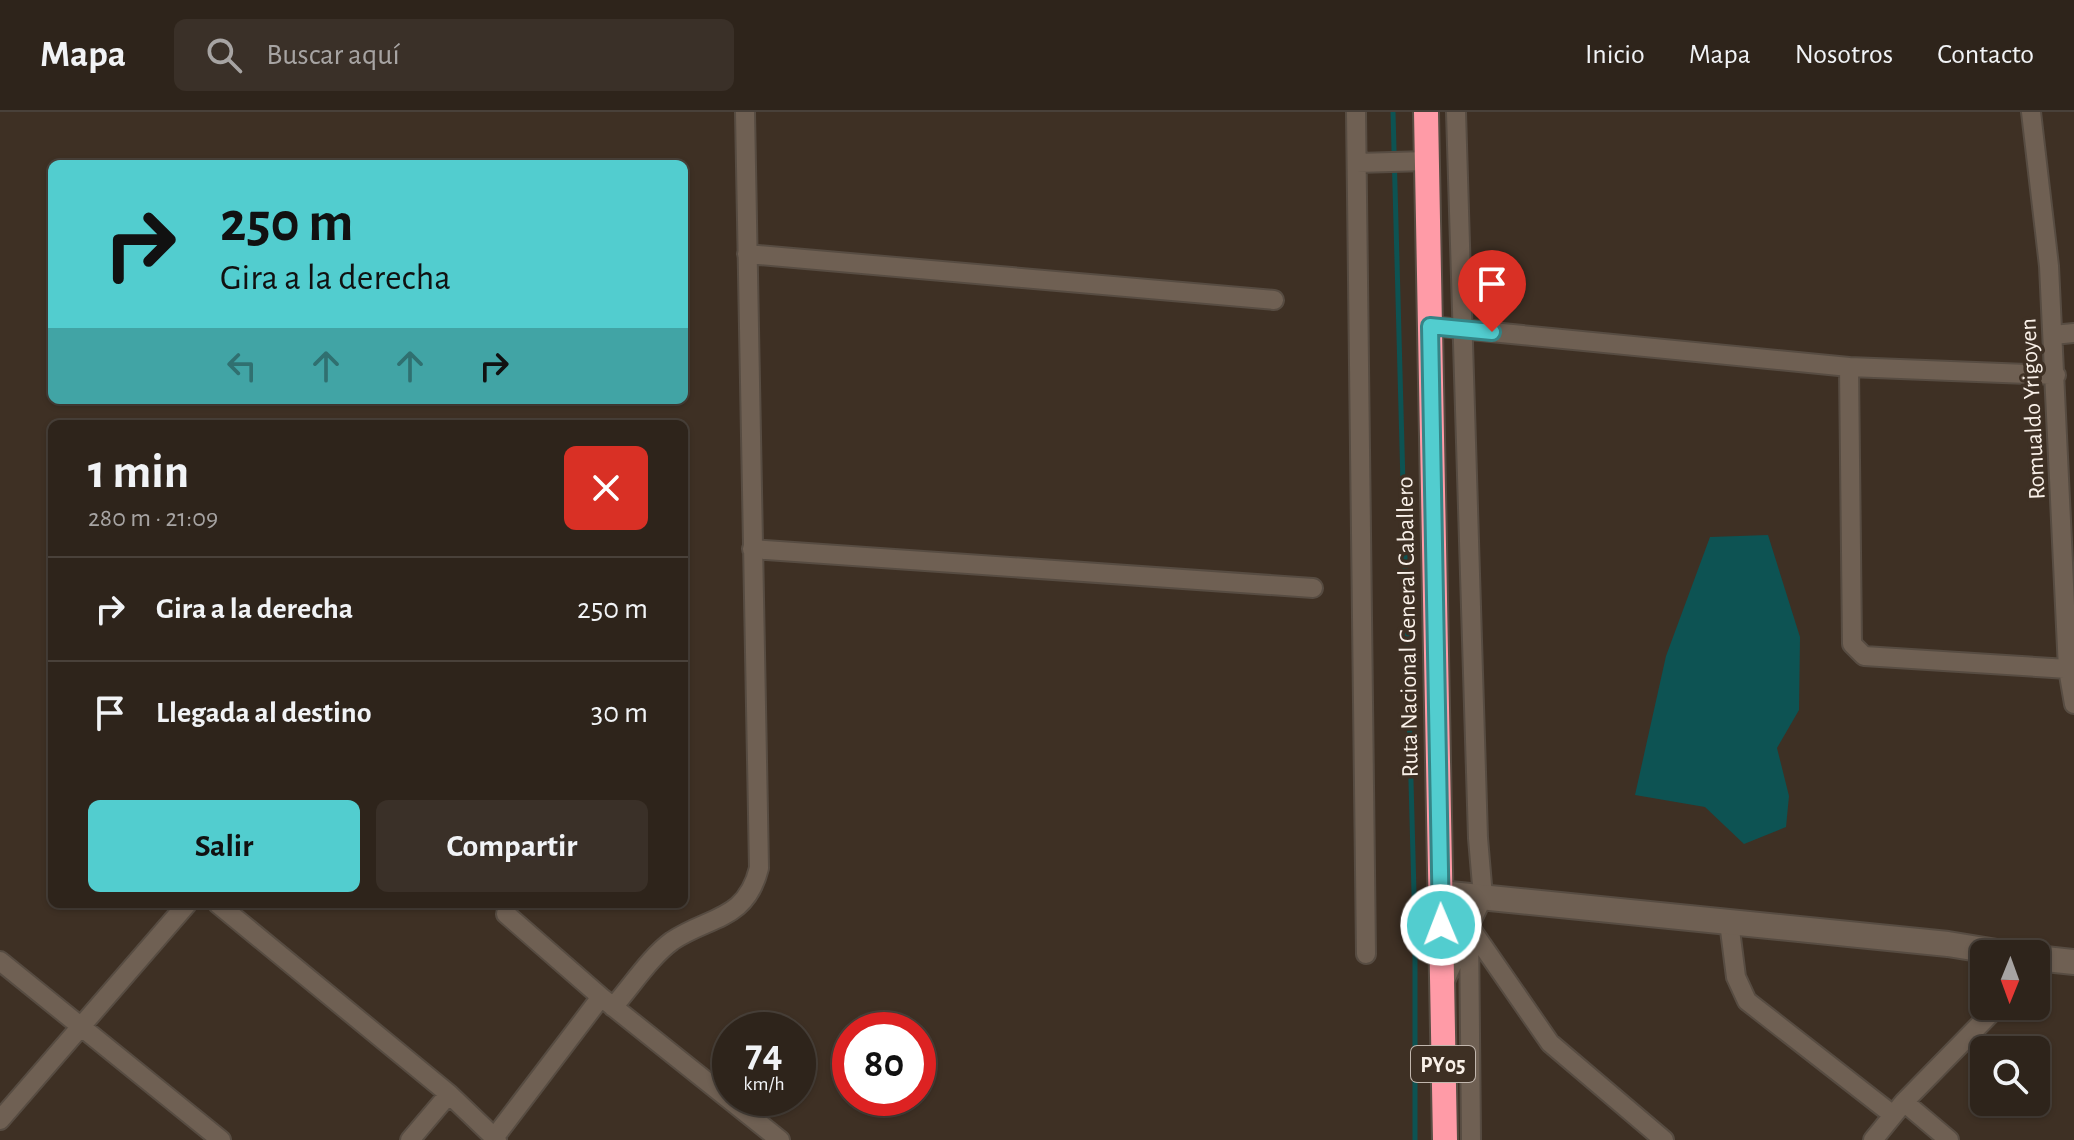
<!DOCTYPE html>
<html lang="es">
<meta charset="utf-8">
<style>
:root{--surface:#2e241b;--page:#3a3028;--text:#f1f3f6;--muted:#a7a4a3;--line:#49413a;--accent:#52cdcf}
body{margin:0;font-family:"Alegreya Sans",sans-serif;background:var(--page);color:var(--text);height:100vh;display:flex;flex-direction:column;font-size:30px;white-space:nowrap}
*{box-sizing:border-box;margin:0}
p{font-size:26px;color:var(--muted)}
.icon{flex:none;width:44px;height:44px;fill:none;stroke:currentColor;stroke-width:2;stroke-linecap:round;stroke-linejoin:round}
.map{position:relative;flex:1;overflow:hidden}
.sheet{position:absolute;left:48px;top:308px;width:640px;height:488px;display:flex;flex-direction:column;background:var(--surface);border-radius:12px;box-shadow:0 2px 6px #0004,0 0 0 2px var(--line)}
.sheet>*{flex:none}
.hud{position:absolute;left:48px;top:48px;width:640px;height:244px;border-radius:12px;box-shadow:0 2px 6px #0004,0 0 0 2px var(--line);background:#52cdcf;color:#111;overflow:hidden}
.needle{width:52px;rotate:181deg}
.controls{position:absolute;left:1970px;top:828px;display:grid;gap:16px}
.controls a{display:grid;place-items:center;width:80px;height:80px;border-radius:12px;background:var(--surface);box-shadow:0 2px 6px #0004,0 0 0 2px var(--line);font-size:40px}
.speed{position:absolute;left:712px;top:900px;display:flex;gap:16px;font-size:40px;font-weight:700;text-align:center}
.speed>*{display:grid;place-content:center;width:104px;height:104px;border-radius:50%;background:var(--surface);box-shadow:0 2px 6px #0004,0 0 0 2px var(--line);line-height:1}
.speed small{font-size:20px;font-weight:400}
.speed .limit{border:12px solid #d22;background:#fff;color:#111}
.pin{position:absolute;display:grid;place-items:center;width:68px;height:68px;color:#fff;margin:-82px -34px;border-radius:50% 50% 50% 0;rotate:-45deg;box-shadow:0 0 8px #0007}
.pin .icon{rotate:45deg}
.me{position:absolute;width:88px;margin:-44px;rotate:359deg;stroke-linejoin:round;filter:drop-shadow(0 0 6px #0008)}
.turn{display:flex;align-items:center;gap:28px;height:168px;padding:0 40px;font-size:36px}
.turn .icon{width:104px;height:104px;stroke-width:2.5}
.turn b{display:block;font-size:56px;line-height:68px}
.lanes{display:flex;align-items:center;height:76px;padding:0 40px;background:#0003;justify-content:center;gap:40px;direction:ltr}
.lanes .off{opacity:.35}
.round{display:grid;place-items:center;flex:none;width:84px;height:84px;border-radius:12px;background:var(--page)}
.overview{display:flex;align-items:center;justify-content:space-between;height:136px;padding:0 40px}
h1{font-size:48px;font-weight:700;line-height:60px}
.primary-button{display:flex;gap:16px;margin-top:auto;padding:16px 40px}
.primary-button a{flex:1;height:92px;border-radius:12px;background:var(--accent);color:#111;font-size:32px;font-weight:700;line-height:92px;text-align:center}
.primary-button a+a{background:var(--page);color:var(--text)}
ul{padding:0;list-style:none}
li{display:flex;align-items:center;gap:24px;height:104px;padding:0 40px;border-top:2px solid var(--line)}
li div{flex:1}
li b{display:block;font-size:30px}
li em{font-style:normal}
header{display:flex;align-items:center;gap:48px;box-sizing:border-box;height:112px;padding:0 40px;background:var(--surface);border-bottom:2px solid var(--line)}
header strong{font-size:38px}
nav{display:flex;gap:44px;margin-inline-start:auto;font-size:28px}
.search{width:560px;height:72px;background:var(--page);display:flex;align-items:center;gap:20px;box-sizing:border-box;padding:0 28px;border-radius:12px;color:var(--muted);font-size:30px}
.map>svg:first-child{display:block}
.water{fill:#0d5353}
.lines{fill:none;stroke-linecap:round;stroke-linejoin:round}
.stream{stroke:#0d5353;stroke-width:5}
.street-casing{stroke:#574c42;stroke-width:22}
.secondary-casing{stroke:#574c42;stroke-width:28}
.highway-casing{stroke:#574c42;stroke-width:28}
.street{stroke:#6f6053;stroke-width:18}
.secondary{stroke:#6f6053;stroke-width:24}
.highway{stroke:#ff9ba7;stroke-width:24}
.route-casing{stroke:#358587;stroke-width:20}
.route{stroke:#52cdcf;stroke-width:14}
.labels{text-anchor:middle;stroke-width:7;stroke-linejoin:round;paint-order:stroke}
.shield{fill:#3e3024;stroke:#c1b6ad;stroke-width:2}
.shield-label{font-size:22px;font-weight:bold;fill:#f9f0e8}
.street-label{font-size:24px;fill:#f9f0e8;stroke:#3e3024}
</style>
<header>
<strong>Mapa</strong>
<div class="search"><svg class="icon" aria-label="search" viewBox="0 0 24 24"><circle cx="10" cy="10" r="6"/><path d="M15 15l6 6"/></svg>Buscar aquí</div>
<nav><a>Inicio</a><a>Mapa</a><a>Nosotros</a><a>Contacto</a></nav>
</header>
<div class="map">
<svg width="2074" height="1028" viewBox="0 0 2074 1028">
<rect width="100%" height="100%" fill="#3e3024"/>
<path class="water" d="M1768 423 1800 525 1799 598 1777 636 1789 684 1786 715 1744 732 1705 695 1635 683 1666 544 1710 425Z"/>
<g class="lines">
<path class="stream" d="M1393 0 1415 818V1028"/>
<defs>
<path id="street" d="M1356 0 1366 842
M1456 0 1478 726 1483 785 1469 814 1471 1028
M2031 0 2049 154 2068 557 2074 592
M1357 51 1427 49
M747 142 1274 188
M1430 214 1849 255 1852 532 1864 544 2068 557
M2053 223 2074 221
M1849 255 2056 263
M752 437 1313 476
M218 792 449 982 497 1028
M506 802 601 885 780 1028
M1729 810 1736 865 1747 889 1893 1003
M0 849 221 1028
M1445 869 1469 814 1550 931 1664 1028
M613 895C631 875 650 845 672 829 709 804 746 809 759 756L745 0
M1904 990 1949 1028
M0 1008 187 792
M494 1026 601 885
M410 1028 449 982
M1873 1028 1904 990 1998 894"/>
<path id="secondary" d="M1440 781 1948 832 2009 842
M2036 846 2074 850"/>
<path id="highway" d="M1426 0 1445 1028"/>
</defs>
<use href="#street" class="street-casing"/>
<use href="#secondary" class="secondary-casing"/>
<use href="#highway" class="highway-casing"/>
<use href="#street" class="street"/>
<use href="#secondary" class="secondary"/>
<use href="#highway" class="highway"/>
</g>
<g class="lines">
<defs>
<path id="route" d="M1441 813 1430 214 1492 220"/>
</defs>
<use href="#route" class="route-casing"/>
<use href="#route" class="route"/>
</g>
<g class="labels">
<rect class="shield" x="1411" y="934" width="64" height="36" rx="6"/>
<g class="shield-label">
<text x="1443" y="960">PY05</text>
</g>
<g class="street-label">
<text transform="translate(2032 297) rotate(-93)" y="8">Romualdo Yrigoyen</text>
<text transform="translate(1407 515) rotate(-91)" y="8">Ruta Nacional General Caballero</text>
</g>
</g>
</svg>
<div class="controls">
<a><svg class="needle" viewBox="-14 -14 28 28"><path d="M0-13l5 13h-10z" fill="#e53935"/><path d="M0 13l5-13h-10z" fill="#a7a4a3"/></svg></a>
<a><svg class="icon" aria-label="search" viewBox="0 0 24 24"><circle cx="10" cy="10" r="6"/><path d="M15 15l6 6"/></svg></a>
</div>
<div class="speed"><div>74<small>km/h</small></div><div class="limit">80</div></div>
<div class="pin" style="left:1492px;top:220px;background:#d93025"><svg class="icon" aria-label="arrive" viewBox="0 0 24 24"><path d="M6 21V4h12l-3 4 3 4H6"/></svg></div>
<svg class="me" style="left:1441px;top:813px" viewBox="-20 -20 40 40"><circle r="17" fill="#52cdcf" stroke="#fff" stroke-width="3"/><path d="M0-11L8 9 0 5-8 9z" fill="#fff"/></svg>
<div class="hud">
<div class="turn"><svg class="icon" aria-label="right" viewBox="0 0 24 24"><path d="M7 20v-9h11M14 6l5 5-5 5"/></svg><div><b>250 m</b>Gira a la derecha</div></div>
<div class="lanes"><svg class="icon off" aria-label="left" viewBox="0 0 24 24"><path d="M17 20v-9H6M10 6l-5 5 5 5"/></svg><svg class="icon off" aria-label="ahead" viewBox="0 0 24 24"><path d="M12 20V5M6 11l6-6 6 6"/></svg><svg class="icon off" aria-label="ahead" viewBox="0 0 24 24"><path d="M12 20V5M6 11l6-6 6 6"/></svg><svg class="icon" aria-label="right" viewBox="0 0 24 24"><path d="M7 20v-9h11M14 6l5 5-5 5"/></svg></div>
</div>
<section class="sheet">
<div class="overview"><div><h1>1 min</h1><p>280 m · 21:09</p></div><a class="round" style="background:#d93025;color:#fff"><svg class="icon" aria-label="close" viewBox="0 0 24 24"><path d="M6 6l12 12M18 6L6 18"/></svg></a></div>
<ul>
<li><svg class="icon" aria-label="right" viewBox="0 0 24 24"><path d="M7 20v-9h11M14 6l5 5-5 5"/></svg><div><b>Gira a la derecha</b></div><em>250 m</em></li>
<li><svg class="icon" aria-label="arrive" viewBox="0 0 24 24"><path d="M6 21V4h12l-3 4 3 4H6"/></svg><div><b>Llegada al destino</b></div><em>30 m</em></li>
</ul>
<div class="primary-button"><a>Salir</a><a>Compartir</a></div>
</section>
</div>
